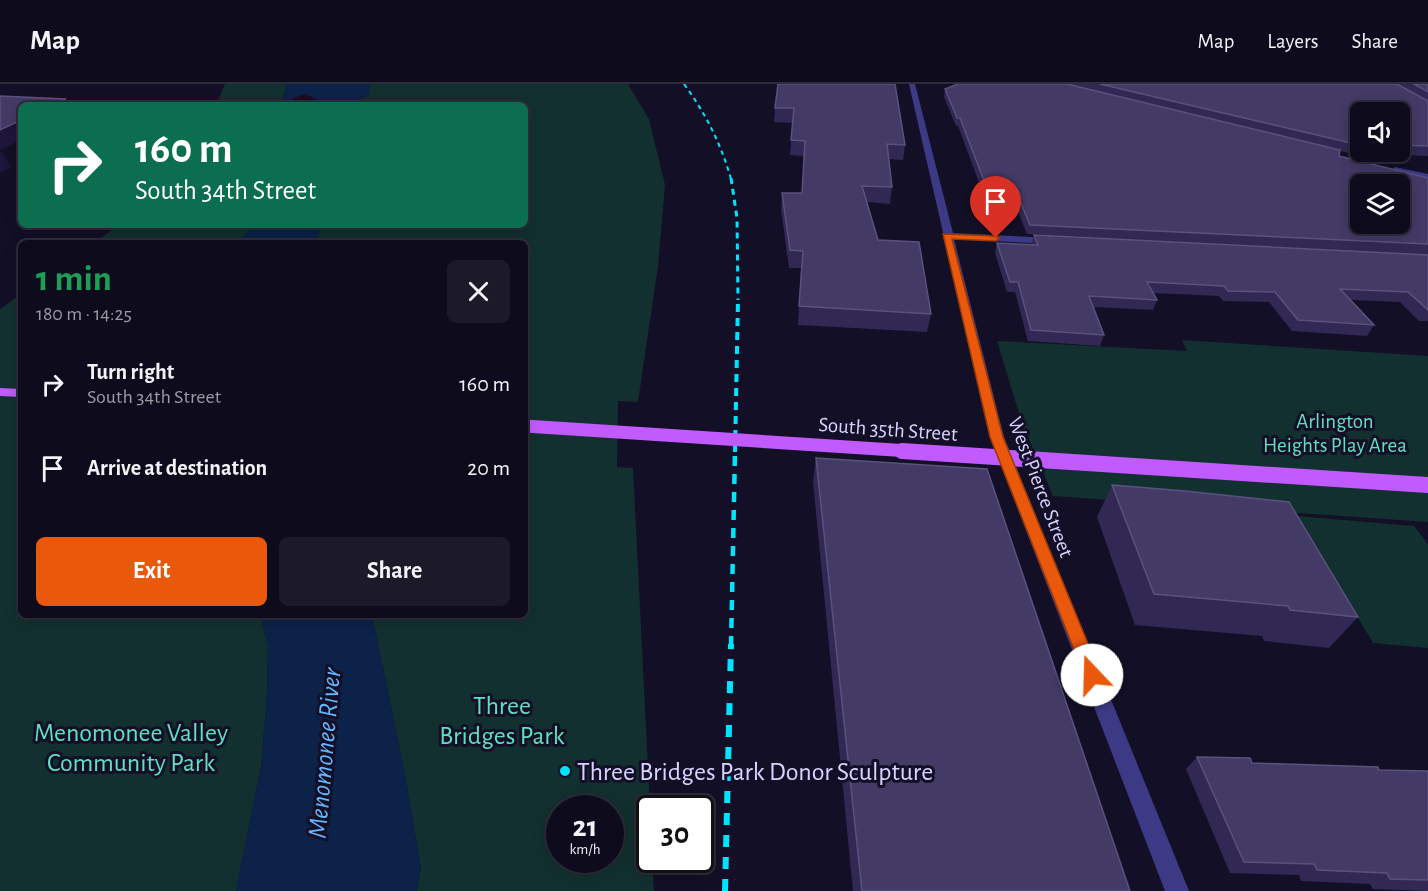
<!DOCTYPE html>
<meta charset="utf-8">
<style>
:root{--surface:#0e0b1c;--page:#1c1929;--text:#f1f3f6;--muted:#9b9ba3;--line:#2e2b3b;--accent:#ea580c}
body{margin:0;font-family:"Alegreya Sans",sans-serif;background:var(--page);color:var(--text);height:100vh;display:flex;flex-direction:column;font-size:22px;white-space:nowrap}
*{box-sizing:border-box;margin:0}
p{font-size:20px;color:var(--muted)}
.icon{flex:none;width:33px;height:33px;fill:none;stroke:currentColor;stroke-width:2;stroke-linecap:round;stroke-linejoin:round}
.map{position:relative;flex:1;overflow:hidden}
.side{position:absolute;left:18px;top:156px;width:510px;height:378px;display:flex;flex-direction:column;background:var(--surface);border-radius:9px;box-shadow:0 3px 15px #0003,0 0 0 2px var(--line)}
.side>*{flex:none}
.hud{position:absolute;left:18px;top:18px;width:510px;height:126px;border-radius:9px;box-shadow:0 3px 15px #0003,0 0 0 2px var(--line);background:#0b6e4f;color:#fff;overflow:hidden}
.fabs{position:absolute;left:1350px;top:18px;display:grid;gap:12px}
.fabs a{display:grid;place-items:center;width:60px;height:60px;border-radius:9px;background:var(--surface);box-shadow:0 3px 15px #0003,0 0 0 2px var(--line);font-size:30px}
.speed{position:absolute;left:546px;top:711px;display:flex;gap:12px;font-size:30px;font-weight:700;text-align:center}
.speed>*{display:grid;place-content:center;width:78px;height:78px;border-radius:50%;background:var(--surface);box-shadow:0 3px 15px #0003,0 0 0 2px var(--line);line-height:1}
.speed small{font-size:15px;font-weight:400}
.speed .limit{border:3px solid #111;border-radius:9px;background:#fff;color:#111}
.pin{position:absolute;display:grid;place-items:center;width:51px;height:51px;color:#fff;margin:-62px -26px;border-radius:50% 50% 50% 0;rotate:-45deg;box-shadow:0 0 6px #0007}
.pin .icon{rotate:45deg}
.me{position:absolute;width:66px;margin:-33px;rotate:339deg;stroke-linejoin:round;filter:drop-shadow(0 0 4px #0008)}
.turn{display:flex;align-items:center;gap:21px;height:126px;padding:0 18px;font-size:27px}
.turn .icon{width:78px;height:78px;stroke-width:2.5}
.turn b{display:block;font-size:42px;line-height:51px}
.round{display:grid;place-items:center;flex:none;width:63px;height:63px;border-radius:9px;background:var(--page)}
.summary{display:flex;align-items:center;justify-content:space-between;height:102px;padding:0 18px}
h1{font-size:36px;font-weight:700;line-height:45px;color:#1e9e55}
.button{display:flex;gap:12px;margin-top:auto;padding:12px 18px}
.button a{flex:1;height:69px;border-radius:9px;background:var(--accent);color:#fff;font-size:24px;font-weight:700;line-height:69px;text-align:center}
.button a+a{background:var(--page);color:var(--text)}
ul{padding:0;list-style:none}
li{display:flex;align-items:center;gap:18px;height:84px;padding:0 18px}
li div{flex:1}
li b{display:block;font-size:22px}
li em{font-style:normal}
header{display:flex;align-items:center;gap:36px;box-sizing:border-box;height:84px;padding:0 30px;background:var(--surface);border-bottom:2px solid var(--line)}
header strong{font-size:28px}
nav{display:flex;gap:33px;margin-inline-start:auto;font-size:21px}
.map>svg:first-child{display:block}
.green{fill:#12302f;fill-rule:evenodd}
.water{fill:#0c2248}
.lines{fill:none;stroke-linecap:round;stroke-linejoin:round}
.minor{fill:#3d3a85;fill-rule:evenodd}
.major{fill:#c25bff;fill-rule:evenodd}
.rail-far4{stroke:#00e5ff;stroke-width:2;stroke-dasharray:4.5 4;stroke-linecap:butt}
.rail-far3{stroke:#00e5ff;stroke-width:3;stroke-dasharray:6 5;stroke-linecap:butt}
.rail-far2{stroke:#00e5ff;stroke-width:4;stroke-dasharray:8 6;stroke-linecap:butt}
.rail-far1{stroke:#00e5ff;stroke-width:4.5;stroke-dasharray:10 8;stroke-linecap:butt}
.rail{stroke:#00e5ff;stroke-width:6;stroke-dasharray:12 10;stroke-linecap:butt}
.major-bridge-far1{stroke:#c25bff;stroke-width:13}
.major-bridge{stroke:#c25bff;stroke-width:16}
.wall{fill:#312854;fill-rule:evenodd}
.shaded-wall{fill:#1d163a}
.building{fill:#433a66;stroke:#5a527e;stroke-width:1.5;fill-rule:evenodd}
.route{fill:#ea580c;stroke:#983908;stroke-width:1.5}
.poi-dot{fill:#00e5ff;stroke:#130f26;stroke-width:2}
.labels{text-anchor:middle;stroke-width:6;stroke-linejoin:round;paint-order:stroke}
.park-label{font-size:21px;fill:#5fe0c0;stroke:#130f26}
.street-label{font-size:21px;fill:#d9d4ff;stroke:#130f26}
.near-park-label{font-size:26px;fill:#5fe0c0;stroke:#130f26}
.near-poi-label{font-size:26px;fill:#d9d4ff;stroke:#130f26;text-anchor:start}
.near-water-label{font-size:27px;font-style:italic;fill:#62b6ff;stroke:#130f26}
</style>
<header>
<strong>Map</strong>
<nav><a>Map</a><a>Layers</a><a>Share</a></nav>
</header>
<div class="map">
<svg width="1428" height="807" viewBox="0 0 1428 807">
<rect width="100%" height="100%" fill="#130f26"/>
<path class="green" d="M225 0H287L281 21H216Z
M371 0H628L649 35 665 101 658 182 638 318 618 317 617 383 633 384 650 724V776H652L654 807H417L421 784 403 681 372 531H525V159H322L318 151 323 141H525V21H360L357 16 369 9 368 2ZM560 724H610V776H560Z
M119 141H257L236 159H94Z
M21 210V531H263L262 539 268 563 267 610 261 683 236 807H0V225Z
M1182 256 1428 272V438L1053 412 1022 339 997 257 1187 267Z
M1297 432 1414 442 1428 460V564L1373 559Z"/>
<path class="water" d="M287 0H371L368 5 370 12 357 16 360 21H319L316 15 305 10 294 14 289 21H281Z
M257 141H323L318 151 322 159H236Z
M263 531H372L403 681 421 784 417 807H236L261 683 267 610 268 564 262 539Z"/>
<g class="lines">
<path class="minor" d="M909 0H915L953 149 1052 154 1057 157 1052 160 954 155 1004 353 1189 807H1165L990 353Z
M1395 83 1428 90V96L1392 88 1391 86Z"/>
<path class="major" d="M0 304 21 305V313L0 312Z"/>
<path class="rail-far4" d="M684 0C706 30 721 60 731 95"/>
<path class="rail-far3" d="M731 94 737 134 738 216"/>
<path class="rail-far2" d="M735 368 738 214"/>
<path class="rail-far1" d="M731 562 735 367"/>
<path class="rail" d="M725 807 731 560"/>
<path class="major-bridge-far1" d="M525 342 925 368"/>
<path class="major-bridge" d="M902 367 1428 401"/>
</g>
<path class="wall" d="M778 0 905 61 903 76 889 75 892 103 890 120 867 118 878 156 931 230 927 248 798 241 801 184H789L781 125 782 109H802L804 72 790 71 793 39 774 38 775 24Z
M958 0H1428V72L1350 69 1340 67 1339 72 1428 94V237H1419L1400 218 1351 216 1374 241 1367 252 1292 247 1269 218 1223 217 1219 212 1153 209 1157 216 1153 226 1093 223 1104 251 1100 262 1028 257 1015 208H1007L995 169 997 159 1031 161 1034 151 1336 166 1027 150 1012 113 984 112 958 42H956L944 13 945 5ZM1360 28H1400V68H1360Z
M816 374 1130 807H853L813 398Z
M1112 401 1358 533 1329 564 1264 557 1262 552 1135 541 1097 433Z
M1197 673 1252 679 1379 686 1428 687V807L1373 805 1370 800 1301 797 1299 791 1230 789 1186 685Z"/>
<path class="shaded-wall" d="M66 15 70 21H53Z
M21 36V56L0 66V46Z
M1 67 11 83 0 89V68Z"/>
<path class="building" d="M778 0H895L905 61 887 60 892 103 862 102 878 156 919 158 931 230 799 222 803 167 790 166 782 109H802L805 57 791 56 794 24H775Z
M958 0H1067L1340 66 1339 72 1428 94V160L1030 141 1014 103 986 102 960 34H957L945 5ZM1360 100H1400V140H1360Z
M1100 0H1397L1428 17V62L1400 61V28H1360V60H1355Z
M1414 0H1428V8Z
M0 12 66 15 53 21H21V36L0 46Z
M1034 151 1428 171V226L1408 208 1340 205 1374 241 1298 236 1275 208 1228 207 1224 202 1147 198 1157 216 1089 212 1104 251 1031 246 1018 198H1010L997 159 1038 161Z
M816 374 987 385 1130 807H862Z
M1112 401 1185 407 1289 418 1358 533 1290 526 1288 522 1154 510Z
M1197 673 1250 674 1252 679 1378 683 1379 686 1428 687V796L1390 795 1387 789 1317 786 1314 780 1244 778Z"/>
<path class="route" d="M943 150 996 152 1000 154 996 157 952 155 1003 353 1101 591 1098 596 1092 598 1086 596 1084 591 990 353Z"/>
<circle class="poi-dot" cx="565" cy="687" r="6"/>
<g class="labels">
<g class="park-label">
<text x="1335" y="344">Arlington<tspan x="1335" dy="24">Heights Play Area</tspan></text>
</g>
<g class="street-label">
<text transform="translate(888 345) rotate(4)" y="7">South 35th Street</text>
<text transform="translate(1041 403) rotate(69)" y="7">West Pierce Street</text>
</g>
<g class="near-park-label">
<text x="502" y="630">Three<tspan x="502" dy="30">Bridges Park</tspan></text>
<text x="131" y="657">Menomonee Valley<tspan x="131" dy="30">Community Park</tspan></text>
</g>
<g class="near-poi-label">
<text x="577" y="696">Three Bridges Park Donor Sculpture</text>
</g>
<g class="near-water-label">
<text transform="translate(324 669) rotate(-85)" y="9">Menomonee River</text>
</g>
</g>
</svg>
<div class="fabs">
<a><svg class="icon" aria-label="sound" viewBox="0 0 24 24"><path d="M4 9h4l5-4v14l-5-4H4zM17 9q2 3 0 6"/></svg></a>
<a><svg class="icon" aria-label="layers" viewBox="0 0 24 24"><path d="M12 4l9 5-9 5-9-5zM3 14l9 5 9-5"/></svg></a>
</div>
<div class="speed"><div>21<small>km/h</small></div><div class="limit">30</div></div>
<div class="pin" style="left:996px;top:154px;background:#d93025"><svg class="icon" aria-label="arrive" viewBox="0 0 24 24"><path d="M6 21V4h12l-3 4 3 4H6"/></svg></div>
<svg class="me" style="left:1092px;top:591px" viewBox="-20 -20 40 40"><circle r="19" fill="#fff"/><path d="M0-13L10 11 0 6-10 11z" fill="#ea580c"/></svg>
<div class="hud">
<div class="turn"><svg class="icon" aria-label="right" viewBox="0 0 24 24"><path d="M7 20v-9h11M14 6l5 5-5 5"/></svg><div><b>160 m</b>South 34th Street</div></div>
</div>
<section class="side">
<div class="summary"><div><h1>1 min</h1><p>180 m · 14:25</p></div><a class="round"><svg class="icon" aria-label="close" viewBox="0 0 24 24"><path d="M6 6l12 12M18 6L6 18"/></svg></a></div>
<ul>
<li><svg class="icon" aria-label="right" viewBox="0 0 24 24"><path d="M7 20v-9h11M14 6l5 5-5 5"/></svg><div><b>Turn right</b><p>South 34th Street</p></div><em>160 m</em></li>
<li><svg class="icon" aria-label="arrive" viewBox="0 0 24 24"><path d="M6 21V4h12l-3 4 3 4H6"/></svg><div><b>Arrive at destination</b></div><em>20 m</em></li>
</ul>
<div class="button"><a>Exit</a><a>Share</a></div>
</section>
</div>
